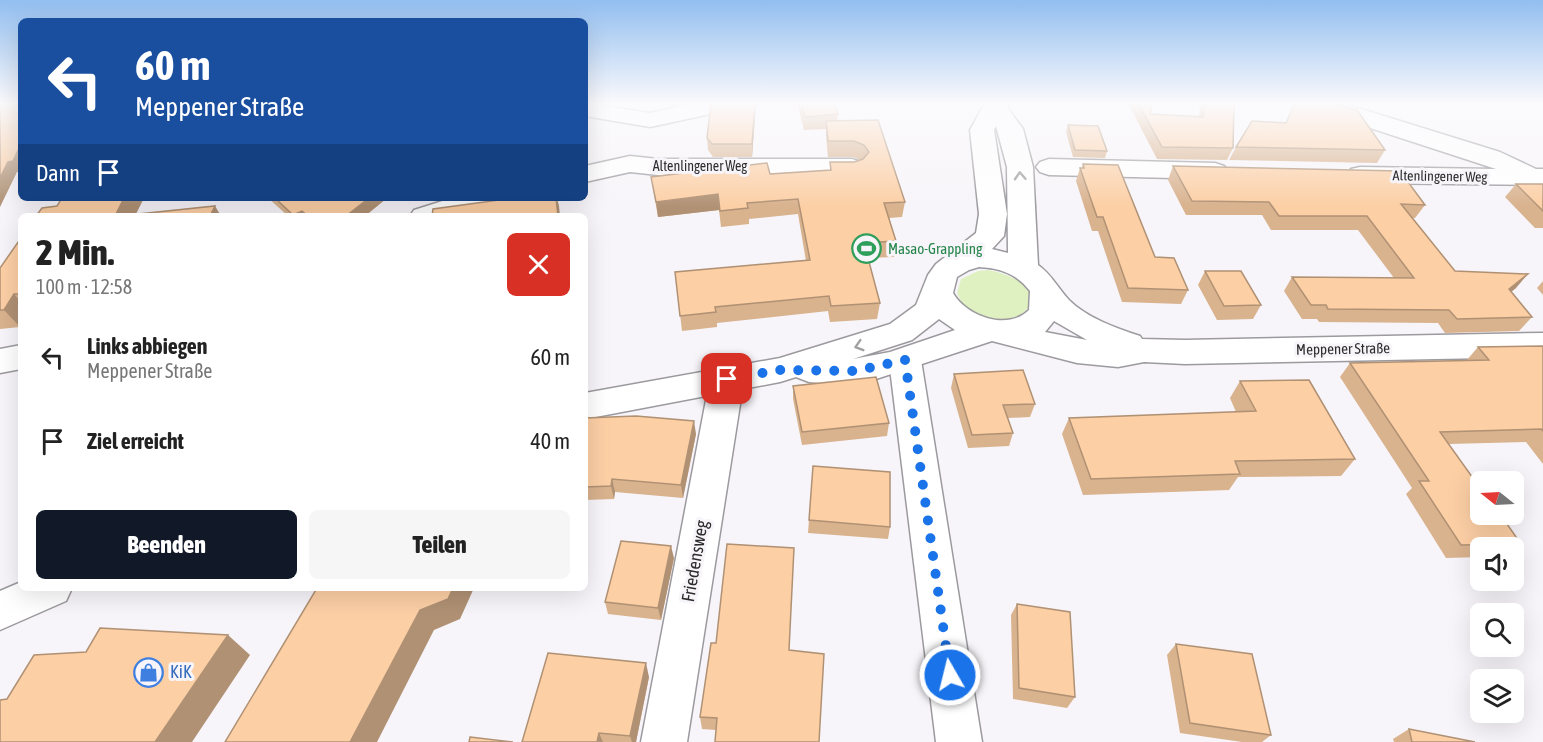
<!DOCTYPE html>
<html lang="de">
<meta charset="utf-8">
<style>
:root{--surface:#fff;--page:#f6f6f6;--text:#222;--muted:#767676;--accent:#111827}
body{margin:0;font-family:"Asap Condensed",sans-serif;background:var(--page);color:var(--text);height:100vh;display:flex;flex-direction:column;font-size:22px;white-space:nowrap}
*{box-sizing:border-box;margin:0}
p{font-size:20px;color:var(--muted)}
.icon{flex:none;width:33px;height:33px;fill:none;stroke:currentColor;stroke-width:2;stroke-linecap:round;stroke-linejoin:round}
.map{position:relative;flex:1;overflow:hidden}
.side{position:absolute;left:18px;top:213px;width:570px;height:378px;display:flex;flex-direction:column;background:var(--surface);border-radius:9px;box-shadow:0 6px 24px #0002}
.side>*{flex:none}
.hud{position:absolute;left:18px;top:18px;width:570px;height:183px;border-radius:9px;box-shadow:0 6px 24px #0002;background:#1a4fa0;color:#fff;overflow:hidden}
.needle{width:39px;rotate:288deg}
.controls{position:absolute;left:1470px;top:471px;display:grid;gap:12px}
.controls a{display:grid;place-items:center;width:54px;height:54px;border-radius:9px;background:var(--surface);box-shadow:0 6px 24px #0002;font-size:30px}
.pin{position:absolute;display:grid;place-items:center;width:51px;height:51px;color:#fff;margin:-26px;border-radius:12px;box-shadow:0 3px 9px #0006}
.me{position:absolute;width:66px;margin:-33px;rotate:352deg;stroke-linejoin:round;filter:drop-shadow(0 0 4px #0008)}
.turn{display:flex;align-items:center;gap:21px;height:126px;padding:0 18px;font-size:27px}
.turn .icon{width:78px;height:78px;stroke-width:2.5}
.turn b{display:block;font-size:42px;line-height:51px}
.then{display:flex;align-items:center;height:57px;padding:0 18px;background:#0003;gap:12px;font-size:22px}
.round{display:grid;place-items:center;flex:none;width:63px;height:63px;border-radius:9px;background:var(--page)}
.summary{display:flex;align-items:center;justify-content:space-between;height:102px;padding:0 18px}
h1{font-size:36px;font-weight:800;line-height:45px}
.button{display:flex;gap:12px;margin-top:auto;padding:12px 18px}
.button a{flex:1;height:69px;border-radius:9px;background:var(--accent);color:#fff;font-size:24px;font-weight:800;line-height:69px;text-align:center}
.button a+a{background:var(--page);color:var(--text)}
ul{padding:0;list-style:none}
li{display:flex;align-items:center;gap:18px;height:84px;padding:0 18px}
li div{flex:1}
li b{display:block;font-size:22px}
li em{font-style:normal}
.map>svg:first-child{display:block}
.green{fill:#dff1c1}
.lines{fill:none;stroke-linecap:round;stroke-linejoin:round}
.street-casing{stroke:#9c9a9e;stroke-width:3}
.secondary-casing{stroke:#9c9a9e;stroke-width:3}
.street{fill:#fff;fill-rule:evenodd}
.secondary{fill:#fff;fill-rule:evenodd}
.wall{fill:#d9b28e}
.shaded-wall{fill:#b09174}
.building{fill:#fccfa5;stroke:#b09174;stroke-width:1.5}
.oneway{stroke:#a0a0a1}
.route{stroke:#1a73e8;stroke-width:10;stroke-dasharray:0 18}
.labels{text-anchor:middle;stroke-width:6;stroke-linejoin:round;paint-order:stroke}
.far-street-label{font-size:14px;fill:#2d2d2e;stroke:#f7f5f9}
.leisure-label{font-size:15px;fill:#27864d;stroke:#f7f5f9;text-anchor:start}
.street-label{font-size:15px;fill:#2d2d2e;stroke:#f7f5f9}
.near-street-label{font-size:18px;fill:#2d2d2e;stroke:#f7f5f9}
.near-shop-label{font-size:18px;fill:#366cbe;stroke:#f7f5f9;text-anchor:start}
</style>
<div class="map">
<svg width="1543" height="742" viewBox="0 0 1543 742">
<rect width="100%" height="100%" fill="#f7f5f9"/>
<path class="green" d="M988 270C1005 272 1050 290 1024 312 1003 330 966 316 957 293L961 279 978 271Z"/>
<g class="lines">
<defs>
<path id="street" d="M585 103 650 113 696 103H742L738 108 650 127 585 116Z
M1305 103H1342L1500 152 1536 169H1543V185L1360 183 1351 181 1347 175 1351 169 1360 167 1496 169 1309 108Z
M630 156 658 159H852L861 162 865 167 861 172 852 175H658L630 172 585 182V166Z
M1049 159 1215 163 1224 166 1228 171 1224 176 1215 179 1049 175 1040 172 1036 167 1040 162Z
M452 198H493C480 218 432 216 410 216L414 210Z
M21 345V369L0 373V349Z
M905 348 917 352 921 360 982 742H936L889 360 893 352Z
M727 367 739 370 744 379 687 742H641L710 379 715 370Z"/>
<path id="secondary" d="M985 103H1009L1007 107 1023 129 1033 167 1038 265C1051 274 1058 288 1069 300 1087 318 1116 328 1140 336L1142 339 1185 340 1543 333V357L1185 364 1144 362 1118 367 1077 363 992 341 873 380 832 384 809 382 796 377 780 382 585 419V393L780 358 890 324 916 305 928 275 936 264 976 233 979 214 970 130ZM996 126 1007 167 1008 253 992 249 1004 236 1007 214 994 130ZM979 267C1000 268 1017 274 1030 291L1029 310C1008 331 967 317 953 293L957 277 969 270ZM939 319 955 330 890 352 853 359 912 340ZM1054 321 1087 340 1045 332Z
M21 582V588H72L66 601 0 630V591Z"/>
</defs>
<use href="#street" class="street-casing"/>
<use href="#secondary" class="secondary-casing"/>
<use href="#street" class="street"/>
<use href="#secondary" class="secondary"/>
</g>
<path class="wall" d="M756 103 752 157H713L708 150 707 138Z
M797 103H834L838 114 837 121 878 120 905 202 902 217 889 218 896 241 894 257 868 258 880 303 877 319 830 322 828 311 717 323V327L682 331 675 272 806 261 798 214 749 219V224L721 227 719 210 658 217 651 177 770 174 830 171V162H854L860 160 853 157H828L826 136V129L804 130Z
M1128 103H1152L1150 114 1199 117 1200 103H1234L1233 148 1227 160 1157 159Z
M1295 103H1334L1385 150 1377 163 1229 160 1236 147 1286 123Z
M1068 125 1107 151 1105 158 1073 157 1066 132Z
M1083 164 1155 257 1188 290 1181 304 1122 302 1098 231H1092L1076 181 1080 168H1082Z
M1173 166 1425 205 1415 218H1412L1455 271 1516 288 1511 292 1532 317 1519 331 1445 333 1438 323 1319 322 1317 319H1302L1284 291 1292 277 1394 278 1358 230H1271L1262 215H1186L1168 180Z
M1516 184H1543V228H1535L1505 197Z
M268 198H387L365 216H288Z
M21 238V324L20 327 0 329V268Z
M1205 271 1261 305 1253 319 1217 320 1198 285Z
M1543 281V295L1537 288Z
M1543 346V464L1526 442 1449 444 1521 544 1514 549V548H1480V557L1446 558 1406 494 1412 488 1340 377 1350 363 1466 361 1478 347Z
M954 374 1035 404 1030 417 1008 418 1013 433 1009 446 968 448 951 388Z
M1240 381 1355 459 1341 476 1238 477 1229 490 1083 495 1062 434 1069 418 1236 412 1230 398Z
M793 386 889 423 887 436 802 445 793 399Z
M585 418 696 434 683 498 615 492 614 499 585 500Z
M813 466 890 527 888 539 808 533Z
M794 548 716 730 702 729 700 717 716 643Z
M674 558 661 620 608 614 605 602Z
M1017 604 1075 697 1067 708 1013 699 1011 615Z
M1176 644 1271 735 1262 742H1242L1180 733 1167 655Z
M649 677 636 742H522Z
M1409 729 1475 742H1394L1393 739Z"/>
<path class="shaded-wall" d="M671 103H688L671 106Z
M755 103H756L752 157V144Z
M20 146H21V172H17L0 207V178L8 162Z
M718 194 719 210 658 217 656 202Z
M124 198H144L135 216H115Z
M369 198H387L365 216H346Z
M556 198H557L559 206 560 216H558Z
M215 206 221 216H210Z
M302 211 305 216H294L293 215Z
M1528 274 1516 288 1497 303 1509 289Z
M14 294 21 302V324L20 327 4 310Z
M694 421 696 434 683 498 681 485Z
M612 479 615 492 614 499 611 486Z
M671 546 674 558 661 620 658 608Z
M453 588H474L460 619 434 630 377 742H350L420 610Z
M228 635 250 655 192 742H155Z
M646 663 649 677 636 742H632L630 736Z
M599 733 603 742H597Z"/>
<path class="building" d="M0 103H21V146H20L13 161 8 162 0 178Z
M714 103H755L752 144H712L707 138 711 104Z
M801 103H834L838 114 805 117Z
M1138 103H1152L1150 114 1203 117 1204 103H1234L1233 148 1162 147Z
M1295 103H1334L1357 110 1385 150 1236 147 1252 121 1286 123Z
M878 120 905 202 884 203 896 241 864 243 880 303 831 306 829 296 715 307 716 312 680 316 675 272 810 260 798 199 747 203 748 208 720 211 718 194 656 202 651 177 767 163 770 174 831 170 830 162H854L863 159 869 152 864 145 854 141H828L826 121Z
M1068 125 1098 126 1107 151 1075 150Z
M1083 164 1118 165 1155 257 1174 258 1188 290 1128 288 1103 217H1097L1080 168H1084Z
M1173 166 1400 171 1425 205 1401 204 1455 271 1528 274 1509 289 1532 317 1457 319 1449 310 1328 309 1326 305H1311L1292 277 1414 278 1367 216H1279L1269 202 1192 201Z
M1516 184H1543V211Z
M62 198H124L115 216H36L42 208 57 206Z
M275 198H369L346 216H308L302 211 293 215Z
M513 198H556L558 216H432L433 209Z
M215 206 210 216H119Z
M21 238V294H14L4 310H0V268Z
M1205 271H1241L1261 305 1224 306Z
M1543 346V431L1541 429 1440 432 1480 488V514H1500L1521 544 1461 545 1419 481H1429L1350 363 1489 360 1478 347Z
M1023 370 1035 404 1003 405 1013 433 972 435 954 374Z
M876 377 889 423 802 432 793 386Z
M1309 380 1355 459 1235 461 1240 474 1091 479 1069 418 1256 411 1240 381Z
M636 416 694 421 681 485 612 479 611 486 585 487V418Z
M813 466 890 472V527L809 520Z
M621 541 671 546 658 608 605 602Z
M727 544 794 548 789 650 824 654 819 742H715L717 718 700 717 711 643H716Z
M317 588H453L448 599 420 610 350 742H225Z
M1017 604 1070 612 1075 697 1019 688Z
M100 628 228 635 155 742H0V700L7 699 34 655 86 652Z
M1176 644 1252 654 1271 735 1190 723Z
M548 653 646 663 630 736 599 733 597 742H522Z
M1409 729 1475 742H1412Z
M470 737 513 742H469Z"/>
<defs><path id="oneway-chevron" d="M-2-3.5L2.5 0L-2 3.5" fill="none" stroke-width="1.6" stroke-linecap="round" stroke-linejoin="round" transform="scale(1.5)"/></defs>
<g class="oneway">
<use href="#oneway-chevron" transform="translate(1020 176) rotate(-93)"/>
<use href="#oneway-chevron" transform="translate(859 346) rotate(163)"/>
</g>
<linearGradient id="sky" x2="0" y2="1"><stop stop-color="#92bef0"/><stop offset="0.5" stop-color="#fbfafc"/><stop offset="1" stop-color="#fbfafc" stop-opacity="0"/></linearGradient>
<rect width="1543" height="207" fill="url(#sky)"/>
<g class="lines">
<path class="route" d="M727 379 780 370 855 371 905 360 950 675"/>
</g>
<defs>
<symbol id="stadium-ring" viewBox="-11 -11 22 22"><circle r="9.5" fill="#f7f5f9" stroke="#2e9e5b" stroke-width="1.5"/><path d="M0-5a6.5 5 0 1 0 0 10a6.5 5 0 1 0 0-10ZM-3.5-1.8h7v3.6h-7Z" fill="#2e9e5b"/></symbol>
<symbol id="shop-ring" viewBox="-11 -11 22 22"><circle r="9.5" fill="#f7f5f9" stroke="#3f7fe0" stroke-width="1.5"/><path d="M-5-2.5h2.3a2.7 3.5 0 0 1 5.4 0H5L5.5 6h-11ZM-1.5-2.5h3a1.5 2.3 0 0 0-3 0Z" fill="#3f7fe0"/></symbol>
</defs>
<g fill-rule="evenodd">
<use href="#stadium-ring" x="850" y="232" width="33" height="33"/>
<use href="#shop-ring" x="132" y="656" width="33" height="33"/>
</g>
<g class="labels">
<g class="far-street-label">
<text x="700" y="171">Altenlingener Weg</text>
<text transform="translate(1440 176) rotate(1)" y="5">Altenlingener Weg</text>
</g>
<g class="leisure-label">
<text x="888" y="254">Masao-Grappling</text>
</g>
<g class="street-label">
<text transform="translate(1343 349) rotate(-1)" y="5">Meppener Straße</text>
</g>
<g class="near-street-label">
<text transform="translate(695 561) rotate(-80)" y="6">Friedensweg</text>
</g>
<g class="near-shop-label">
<text x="170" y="678">KiK</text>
</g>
</g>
</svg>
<div class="controls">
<a><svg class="needle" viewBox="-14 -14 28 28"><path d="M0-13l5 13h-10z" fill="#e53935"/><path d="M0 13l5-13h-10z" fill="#767676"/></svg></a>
<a><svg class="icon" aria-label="sound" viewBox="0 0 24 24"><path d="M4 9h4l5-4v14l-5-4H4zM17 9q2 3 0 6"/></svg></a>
<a><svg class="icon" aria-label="search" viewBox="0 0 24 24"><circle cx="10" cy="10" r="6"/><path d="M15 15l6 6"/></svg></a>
<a><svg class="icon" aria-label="layers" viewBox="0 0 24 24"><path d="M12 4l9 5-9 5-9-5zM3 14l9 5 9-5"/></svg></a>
</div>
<div class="pin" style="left:727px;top:379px;background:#d93025"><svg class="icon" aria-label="arrive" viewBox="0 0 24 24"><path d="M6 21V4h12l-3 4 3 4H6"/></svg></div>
<svg class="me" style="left:950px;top:675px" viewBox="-20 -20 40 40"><circle r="17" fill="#1a73e8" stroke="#fff" stroke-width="3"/><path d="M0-11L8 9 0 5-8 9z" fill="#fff"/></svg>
<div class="hud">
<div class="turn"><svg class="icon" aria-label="left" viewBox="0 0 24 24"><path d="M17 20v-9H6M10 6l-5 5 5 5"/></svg><div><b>60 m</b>Meppener Straße</div></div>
<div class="then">Dann<svg class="icon" aria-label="arrive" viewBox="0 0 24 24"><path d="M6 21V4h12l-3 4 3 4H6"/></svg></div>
</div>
<section class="side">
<div class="summary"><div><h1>2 Min.</h1><p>100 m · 12:58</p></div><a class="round" style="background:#d93025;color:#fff"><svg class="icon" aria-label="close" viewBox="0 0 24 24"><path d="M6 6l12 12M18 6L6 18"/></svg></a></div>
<ul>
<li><svg class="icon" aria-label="left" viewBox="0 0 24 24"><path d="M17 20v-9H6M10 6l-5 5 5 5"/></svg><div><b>Links abbiegen</b><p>Meppener Straße</p></div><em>60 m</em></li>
<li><svg class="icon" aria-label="arrive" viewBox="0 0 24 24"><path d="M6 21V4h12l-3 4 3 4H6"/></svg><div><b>Ziel erreicht</b></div><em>40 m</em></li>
</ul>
<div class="button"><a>Beenden</a><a>Teilen</a></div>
</section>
</div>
